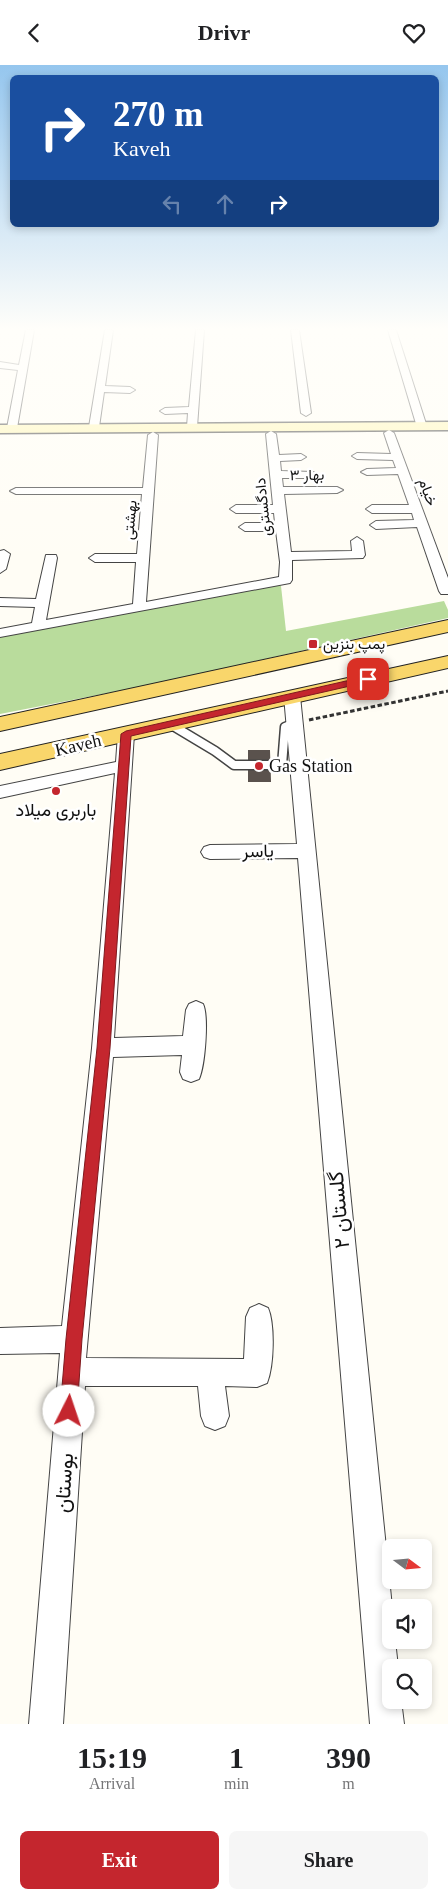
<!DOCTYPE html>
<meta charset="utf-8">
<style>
:root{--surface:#fff;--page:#f6f6f6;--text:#202124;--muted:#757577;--accent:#c4262e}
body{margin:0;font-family:"Times New Roman",Vazirmatn,serif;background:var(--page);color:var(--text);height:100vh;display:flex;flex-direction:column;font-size:19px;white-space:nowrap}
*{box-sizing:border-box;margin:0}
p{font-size:16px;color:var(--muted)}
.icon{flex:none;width:28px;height:28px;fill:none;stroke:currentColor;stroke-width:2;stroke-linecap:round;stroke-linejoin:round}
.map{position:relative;height:1659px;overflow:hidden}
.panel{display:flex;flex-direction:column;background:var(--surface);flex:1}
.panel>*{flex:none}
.banner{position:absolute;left:10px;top:10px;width:429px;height:152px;border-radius:8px;box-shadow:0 2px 8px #0003;background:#1a4fa0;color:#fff;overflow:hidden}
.needle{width:32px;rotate:106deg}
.fabs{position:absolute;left:382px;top:1474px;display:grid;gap:10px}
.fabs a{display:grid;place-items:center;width:50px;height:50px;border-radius:8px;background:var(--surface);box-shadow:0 2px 8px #0003;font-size:25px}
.pin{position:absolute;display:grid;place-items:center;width:42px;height:42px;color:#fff;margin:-21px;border-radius:10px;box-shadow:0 2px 8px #0006}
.me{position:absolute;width:55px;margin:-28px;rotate:4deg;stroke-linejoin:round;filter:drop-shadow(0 0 4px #0008)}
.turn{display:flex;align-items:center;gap:18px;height:105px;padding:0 20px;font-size:22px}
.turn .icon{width:65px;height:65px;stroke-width:2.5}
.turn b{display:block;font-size:35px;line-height:42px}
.lanes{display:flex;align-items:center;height:48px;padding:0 20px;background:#0003;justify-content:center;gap:25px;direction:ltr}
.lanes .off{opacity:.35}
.eta{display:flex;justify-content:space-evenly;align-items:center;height:85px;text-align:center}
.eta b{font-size:30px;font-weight:700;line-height:35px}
.cta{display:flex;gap:10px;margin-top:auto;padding:10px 20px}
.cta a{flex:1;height:58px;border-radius:8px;background:var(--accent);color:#fff;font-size:20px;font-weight:700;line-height:58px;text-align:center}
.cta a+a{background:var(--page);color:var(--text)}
header{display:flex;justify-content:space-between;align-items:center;height:65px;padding:0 20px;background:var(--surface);font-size:22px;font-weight:700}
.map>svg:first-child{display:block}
.forest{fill:#b9dc9c}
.building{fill:#5a524d}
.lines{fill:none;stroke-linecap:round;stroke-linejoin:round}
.service-casing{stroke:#444;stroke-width:11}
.minor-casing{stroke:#444;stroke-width:2}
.secondary-casing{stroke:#333;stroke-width:3}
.primary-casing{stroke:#222;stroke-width:2}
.path{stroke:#333;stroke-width:3;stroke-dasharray:4.5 2.5;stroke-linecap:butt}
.service{stroke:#fff;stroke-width:8}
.minor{fill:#fff;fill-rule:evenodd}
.secondary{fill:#fff6b0;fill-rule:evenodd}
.primary{fill:#f9d66b;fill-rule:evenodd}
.route{fill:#c4262e;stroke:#7f191e}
.poi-dot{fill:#c4262e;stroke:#fff;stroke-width:2}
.labels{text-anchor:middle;stroke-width:5;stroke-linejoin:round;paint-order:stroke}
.far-street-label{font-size:15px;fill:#111;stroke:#fff}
.far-poi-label{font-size:15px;fill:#111;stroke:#fff;text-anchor:start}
.street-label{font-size:18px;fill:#111;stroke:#fff}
.poi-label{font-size:18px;fill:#111;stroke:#fff;text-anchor:start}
.near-street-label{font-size:21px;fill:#111;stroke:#fff}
</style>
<header><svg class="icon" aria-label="back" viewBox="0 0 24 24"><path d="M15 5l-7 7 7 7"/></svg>Drivr<svg class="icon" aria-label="heart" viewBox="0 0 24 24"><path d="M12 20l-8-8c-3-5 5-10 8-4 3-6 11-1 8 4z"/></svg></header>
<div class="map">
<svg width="448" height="1659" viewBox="0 0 448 1659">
<rect width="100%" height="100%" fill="#fffdf5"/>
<path class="forest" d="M274 520 281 521 286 566 444 536 448 545V553L149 620 0 649V572Z"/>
<path class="building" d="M248 685H270L271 717H248Z"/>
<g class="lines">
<defs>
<path id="service" d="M170 659 215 686 234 700H282L285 662 295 658"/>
<path id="minor" d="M26 265H34L17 363 12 366 7 363 18 305 0 303V297L19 300Z
M105 265H113L105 321 130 322 135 325 130 328 104 327 99 362 94 365 89 362Z
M196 265H204L197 362 192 365 187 362 188 348 165 349 160 346 165 343 189 342Z
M291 265H299L311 348 306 351 301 348Z
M388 265H396L427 362 426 364H418L417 362Z
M389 365 394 368 448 513V529H441L439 526 417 462 376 464 370 460 376 456 414 455 412 448H372L366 444 372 440H409L398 409 367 410 361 407 367 404 396 403 393 395 357 394 352 391 357 388 391 389 384 368Z
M271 366 276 369 279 390 301 389 306 392 301 395 280 396 281 406 313 407 319 410 313 413H282L283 422H337L343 425 337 428 284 429 291 487 352 486 351 476 357 472 363 476 365 490 363 493 292 495V515L290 518 0 572V564L32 558 35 542 0 541V533L36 534 46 490H56L57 493 46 555 133 539 136 497H95L89 493 95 489H137L142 429H16L10 426 16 423H143L148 370 153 367 158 370 146 537 279 512 280 497 276 466H245L239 462 245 458H275L274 448H236L230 444 236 440H273L266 369Z
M4 485 10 489 6 504 0 508V486Z
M292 626 297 628 300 631 392 1542 391 1575H395L398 1602H391V1635H401L404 1659H370L298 793 210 794 204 792 201 787 204 782 210 780 297 779 284 631 287 628Z
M126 664 132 665 134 669 114 973 183 971 186 945 189 939 196 936 203 939C209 951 205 1001 199 1014L191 1017 183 1014 180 1007 182 990 113 992 86 1293 244 1294 246 1252 250 1243 259 1239 268 1243C275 1259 274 1301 267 1318L257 1322 225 1321 229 1351 225 1361 215 1365 205 1361 201 1351 198 1321H85L63 1659H29L60 1288 0 1289V1263L62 1261 92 983 115 708 0 733V721L116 697 118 669 120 665Z"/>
<path id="secondary" d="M448 357V365L0 368V360Z"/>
<path id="primary" d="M448 555V567L0 666V652Z
M448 591V603L0 705V689Z"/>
</defs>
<use href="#service" class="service-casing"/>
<use href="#minor" class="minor-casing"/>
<use href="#secondary" class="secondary-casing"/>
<use href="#primary" class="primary-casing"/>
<path class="path" d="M309 655 448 626"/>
<use href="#service" class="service"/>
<use href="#minor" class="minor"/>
<use href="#secondary" class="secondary"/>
<use href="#primary" class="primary"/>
</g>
<linearGradient id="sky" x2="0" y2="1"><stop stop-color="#95c6ee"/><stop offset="0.53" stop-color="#fffefa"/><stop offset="1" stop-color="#fffefa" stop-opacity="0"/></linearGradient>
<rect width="448" height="498" fill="url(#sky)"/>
<path class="route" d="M368 611 373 614 372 616 131 671 110 983 82 1274 77 1346 75 1352 69 1355 63 1352 60 1346 66 1274 97 983 121 669 126 666Z"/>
<g class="poi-dot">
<rect x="308" y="574" width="10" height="10" rx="2.5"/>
<circle cx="259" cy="701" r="5"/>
<circle cx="56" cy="726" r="5"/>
</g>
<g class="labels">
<g class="far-street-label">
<text transform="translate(307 410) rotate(-1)" y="5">بهار ۳</text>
<text transform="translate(428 427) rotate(70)" y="5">خیام</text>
<text transform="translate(263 442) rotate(-96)" y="5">دادگستری</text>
<text transform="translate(130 455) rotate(-85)" y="5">بهشتی</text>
</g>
<g class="far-poi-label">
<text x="323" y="584">پمپ بنزین</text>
</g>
<g class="street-label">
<text transform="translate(78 680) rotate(-13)" y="6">Kaveh</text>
<text transform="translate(258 786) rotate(-1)" y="6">یاسر</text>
</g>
<g class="poi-label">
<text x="269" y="707">Gas Station</text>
<text x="56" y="751" text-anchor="middle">باربری میلاد</text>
</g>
<g class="near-street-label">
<text transform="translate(339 1145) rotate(-95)" y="7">گلستان ۲</text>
<text transform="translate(64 1418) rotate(-86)" y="7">بوستان</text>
</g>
</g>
</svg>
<div class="fabs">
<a><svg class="needle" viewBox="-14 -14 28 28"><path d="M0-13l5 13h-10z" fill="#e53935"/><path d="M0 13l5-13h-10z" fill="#757577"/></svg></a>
<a><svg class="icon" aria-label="sound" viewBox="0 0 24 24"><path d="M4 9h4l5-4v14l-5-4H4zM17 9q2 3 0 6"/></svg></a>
<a><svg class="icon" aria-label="search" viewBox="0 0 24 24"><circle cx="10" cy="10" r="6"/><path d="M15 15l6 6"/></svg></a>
</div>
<div class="pin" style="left:368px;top:614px;background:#d93025"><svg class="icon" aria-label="arrive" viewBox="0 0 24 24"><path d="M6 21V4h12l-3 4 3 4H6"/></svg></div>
<svg class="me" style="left:69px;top:1346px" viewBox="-20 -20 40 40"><circle r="19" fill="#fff"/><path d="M0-13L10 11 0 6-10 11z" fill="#c4262e"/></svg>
<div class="banner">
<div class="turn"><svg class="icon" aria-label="right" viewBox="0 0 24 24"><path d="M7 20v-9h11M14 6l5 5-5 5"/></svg><div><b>270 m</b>Kaveh</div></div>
<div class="lanes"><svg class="icon off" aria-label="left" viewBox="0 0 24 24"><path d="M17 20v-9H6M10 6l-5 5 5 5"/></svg><svg class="icon off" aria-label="ahead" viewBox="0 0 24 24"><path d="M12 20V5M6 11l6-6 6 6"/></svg><svg class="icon" aria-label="right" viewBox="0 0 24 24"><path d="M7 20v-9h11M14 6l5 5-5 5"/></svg></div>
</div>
</div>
<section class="panel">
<div class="eta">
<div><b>15:19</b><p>Arrival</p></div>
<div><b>1</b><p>min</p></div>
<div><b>390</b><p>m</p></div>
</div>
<div class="cta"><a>Exit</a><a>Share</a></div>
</section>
